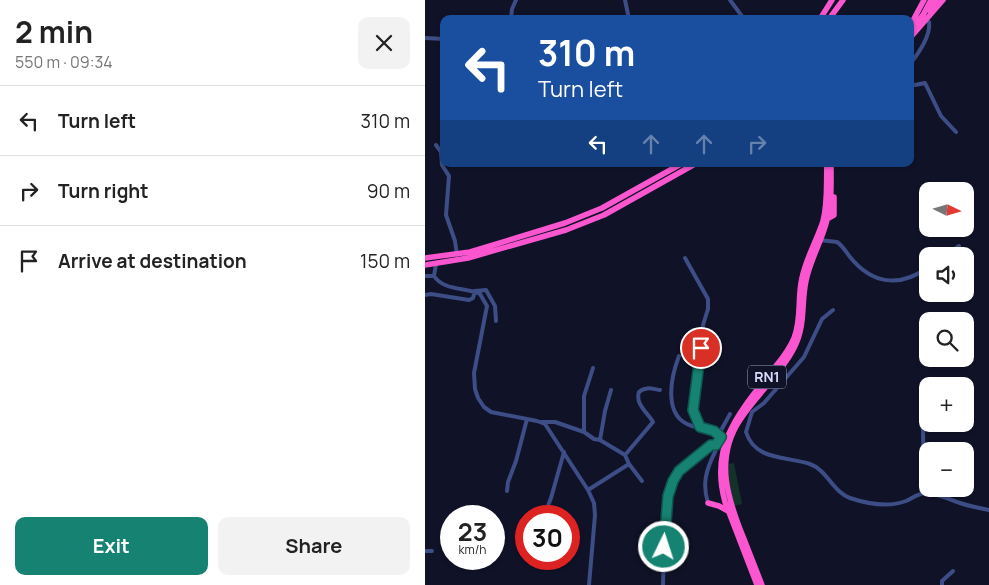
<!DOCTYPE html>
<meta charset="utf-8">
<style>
:root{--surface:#fff;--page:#f2f2f2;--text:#222;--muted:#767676;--line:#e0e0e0;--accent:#168372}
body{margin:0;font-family:Manrope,sans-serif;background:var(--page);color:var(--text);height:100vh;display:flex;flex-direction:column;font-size:19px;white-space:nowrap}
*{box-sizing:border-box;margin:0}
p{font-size:16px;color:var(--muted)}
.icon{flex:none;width:28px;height:28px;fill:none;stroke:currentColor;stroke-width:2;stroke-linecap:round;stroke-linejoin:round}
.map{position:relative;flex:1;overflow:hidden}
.details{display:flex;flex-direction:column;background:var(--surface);width:425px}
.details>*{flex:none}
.hud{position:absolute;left:15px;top:15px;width:474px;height:152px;border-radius:10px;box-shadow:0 1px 4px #0004;background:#1a4fa0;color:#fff;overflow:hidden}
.needle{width:32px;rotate:95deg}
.tools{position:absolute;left:494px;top:182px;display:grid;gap:10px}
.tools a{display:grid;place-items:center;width:55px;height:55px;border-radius:10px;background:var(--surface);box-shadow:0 1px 4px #0004;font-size:25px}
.speed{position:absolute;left:15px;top:505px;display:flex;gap:10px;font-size:25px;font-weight:700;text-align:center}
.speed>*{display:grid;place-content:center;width:65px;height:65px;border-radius:50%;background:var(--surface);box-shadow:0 1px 4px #0004;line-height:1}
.speed small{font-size:12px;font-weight:400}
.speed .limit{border:8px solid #d22;background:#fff;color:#111}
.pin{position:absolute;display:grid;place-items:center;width:42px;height:42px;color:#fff;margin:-21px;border:2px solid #fff;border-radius:50%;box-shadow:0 1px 5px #0007}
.me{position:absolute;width:55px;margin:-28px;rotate:4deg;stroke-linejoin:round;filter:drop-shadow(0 0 4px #0008)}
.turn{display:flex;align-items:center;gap:18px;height:105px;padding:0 15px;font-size:22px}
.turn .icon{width:65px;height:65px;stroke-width:2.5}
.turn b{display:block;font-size:35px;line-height:42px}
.lanes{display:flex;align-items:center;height:48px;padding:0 15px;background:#0003;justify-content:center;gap:25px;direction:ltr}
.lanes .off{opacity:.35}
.round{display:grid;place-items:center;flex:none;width:52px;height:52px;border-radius:10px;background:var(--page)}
.head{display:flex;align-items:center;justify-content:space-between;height:85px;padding:0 15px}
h1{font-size:30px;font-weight:700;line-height:38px}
.cta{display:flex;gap:10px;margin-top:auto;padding:10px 15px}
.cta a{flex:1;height:58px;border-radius:10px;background:var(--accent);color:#fff;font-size:20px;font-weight:700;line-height:58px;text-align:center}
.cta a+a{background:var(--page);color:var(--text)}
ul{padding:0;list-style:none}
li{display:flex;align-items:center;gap:15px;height:70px;padding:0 15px;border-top:1px solid var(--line)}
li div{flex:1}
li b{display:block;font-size:19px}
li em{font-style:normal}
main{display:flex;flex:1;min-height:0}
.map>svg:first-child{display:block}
.green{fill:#133229}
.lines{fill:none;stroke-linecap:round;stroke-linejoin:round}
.minor{stroke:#3d4d86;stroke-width:4}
.highway{stroke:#fb56d0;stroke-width:5.5}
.route-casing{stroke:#0e554a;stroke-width:12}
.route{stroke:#168372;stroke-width:9}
.labels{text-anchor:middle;stroke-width:5;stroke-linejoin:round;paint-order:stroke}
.shield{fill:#101228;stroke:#9ca0be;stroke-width:1}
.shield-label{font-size:14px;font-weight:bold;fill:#d8ddfe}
</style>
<main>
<section class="details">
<div class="head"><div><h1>2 min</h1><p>550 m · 09:34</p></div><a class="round"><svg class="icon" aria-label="close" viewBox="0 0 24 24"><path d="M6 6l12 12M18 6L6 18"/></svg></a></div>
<ul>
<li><svg class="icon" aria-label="left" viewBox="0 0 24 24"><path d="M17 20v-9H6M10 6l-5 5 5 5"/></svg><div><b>Turn left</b></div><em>310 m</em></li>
<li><svg class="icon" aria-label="right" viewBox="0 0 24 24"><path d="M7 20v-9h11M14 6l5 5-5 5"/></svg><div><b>Turn right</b></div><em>90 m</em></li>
<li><svg class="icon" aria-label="arrive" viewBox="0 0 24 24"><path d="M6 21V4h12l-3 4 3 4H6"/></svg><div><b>Arrive at destination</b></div><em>150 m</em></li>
</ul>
<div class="cta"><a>Exit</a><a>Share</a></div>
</section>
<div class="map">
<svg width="564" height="585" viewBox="0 0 564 585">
<rect width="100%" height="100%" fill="#101228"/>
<path class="green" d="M309 463 317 504 309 506C305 492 303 479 304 464Z"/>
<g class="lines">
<path class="minor" d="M200 0 204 19
M305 0 319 19
M86 19 87 9 91 0
M0 38 19 39
M485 64C493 54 506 36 504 22L500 19
M485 83 490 85 500 83 516 116 531 132
M11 145 16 152 17 165 24 176 21 215 30 241 32 255
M395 240 412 242C418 246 421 252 425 257 447 284 474 288 502 268
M520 256 534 246
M260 258 283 299V309L278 325 276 348 268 400V413L275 427
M0 276H9
M9 276C19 291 40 287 55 294L62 306 49 373 50 389 53 398 59 407 66 412 112 421 120 424 163 490 169 503 170 515 164 585
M9 276 11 264
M0 295 6 294 44 300 48 298 50 291 61 290 70 306 71 321
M408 310 397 319 379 357 339 403 327 412 321 432C330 461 361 456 385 464 402 470 408 492 425 498 443 504 463 508 481 501 488 498 495 492 502 493 514 494 523 499 535 503 544 506 554 508 564 510
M254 356C246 377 237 417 267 426 277 429 289 427 296 437 293 442 292 447 290 452 281 470 277 484 283 503
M496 408 498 431 499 492
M116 422H130L159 432 169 439 175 440 200 455 228 422C222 412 210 404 214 392 220 386 228 389 235 390
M159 432V396L168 368
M294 434 305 414
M175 440 180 411 186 390
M200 455 204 464 217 481
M163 490 204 464
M82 491 83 482 91 461 102 419
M119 516 126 498 139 452
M0 551H7
M238 585C239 559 237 491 253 472 258 466 266 463 272 458 277 454 282 449 286 445H291
M517 585V581L528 571"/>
<path class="highway" d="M505 11 511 0
M395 19 407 0
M404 19 418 0
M485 26 499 0
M485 32 498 15 506 0
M485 38 518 0
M402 219 409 215V197
M0 258 45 252 140 223 177 208 256 164
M0 265 43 258 141 230 179 215 270 164
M283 503 294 506 303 511
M332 585 300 502C285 448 311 416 343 376 353 363 363 353 369 338 377 318 372 298 377 278 381 258 392 240 398 221 403 202 401 183 402 164
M337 585C331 570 325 554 319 539 303 500 289 459 315 420 331 395 356 374 369 348 381 325 376 304 381 281 385 260 397 241 402 220 407 202 406 183 406 164"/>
</g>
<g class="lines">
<defs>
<path id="route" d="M239 547 243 496 248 481 254 471 286 445H291L296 437 289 431 275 427 268 410 276 348"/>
</defs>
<use href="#route" class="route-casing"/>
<use href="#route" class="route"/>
</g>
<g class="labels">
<rect class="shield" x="323" y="365.5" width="38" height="23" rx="4"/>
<g class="shield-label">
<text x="342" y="382">RN1</text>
</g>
</g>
</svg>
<div class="tools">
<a><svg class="needle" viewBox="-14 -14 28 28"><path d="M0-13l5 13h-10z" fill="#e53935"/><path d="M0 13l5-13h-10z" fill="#767676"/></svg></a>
<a><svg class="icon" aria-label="sound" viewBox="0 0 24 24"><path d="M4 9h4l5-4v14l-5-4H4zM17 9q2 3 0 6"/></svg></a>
<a><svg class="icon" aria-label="search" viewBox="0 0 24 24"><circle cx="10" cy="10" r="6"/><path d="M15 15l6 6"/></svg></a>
<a>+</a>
<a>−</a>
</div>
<div class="speed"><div>23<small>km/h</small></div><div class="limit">30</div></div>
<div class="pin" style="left:276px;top:348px;background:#d93025"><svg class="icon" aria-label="arrive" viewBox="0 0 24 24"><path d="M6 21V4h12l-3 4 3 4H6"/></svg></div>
<svg class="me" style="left:239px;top:547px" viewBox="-20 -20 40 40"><circle r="17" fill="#168372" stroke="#fff" stroke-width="3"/><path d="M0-11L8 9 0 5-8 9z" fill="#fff"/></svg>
<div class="hud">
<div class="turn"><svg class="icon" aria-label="left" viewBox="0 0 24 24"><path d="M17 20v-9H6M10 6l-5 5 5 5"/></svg><div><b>310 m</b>Turn left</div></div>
<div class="lanes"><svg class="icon" aria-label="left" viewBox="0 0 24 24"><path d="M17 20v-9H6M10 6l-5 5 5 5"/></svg><svg class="icon off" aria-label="ahead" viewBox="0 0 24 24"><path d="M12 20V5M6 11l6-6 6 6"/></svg><svg class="icon off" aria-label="ahead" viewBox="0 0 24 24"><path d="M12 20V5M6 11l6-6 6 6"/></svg><svg class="icon off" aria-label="right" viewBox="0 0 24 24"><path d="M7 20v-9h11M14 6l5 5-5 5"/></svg></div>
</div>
</div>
</main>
